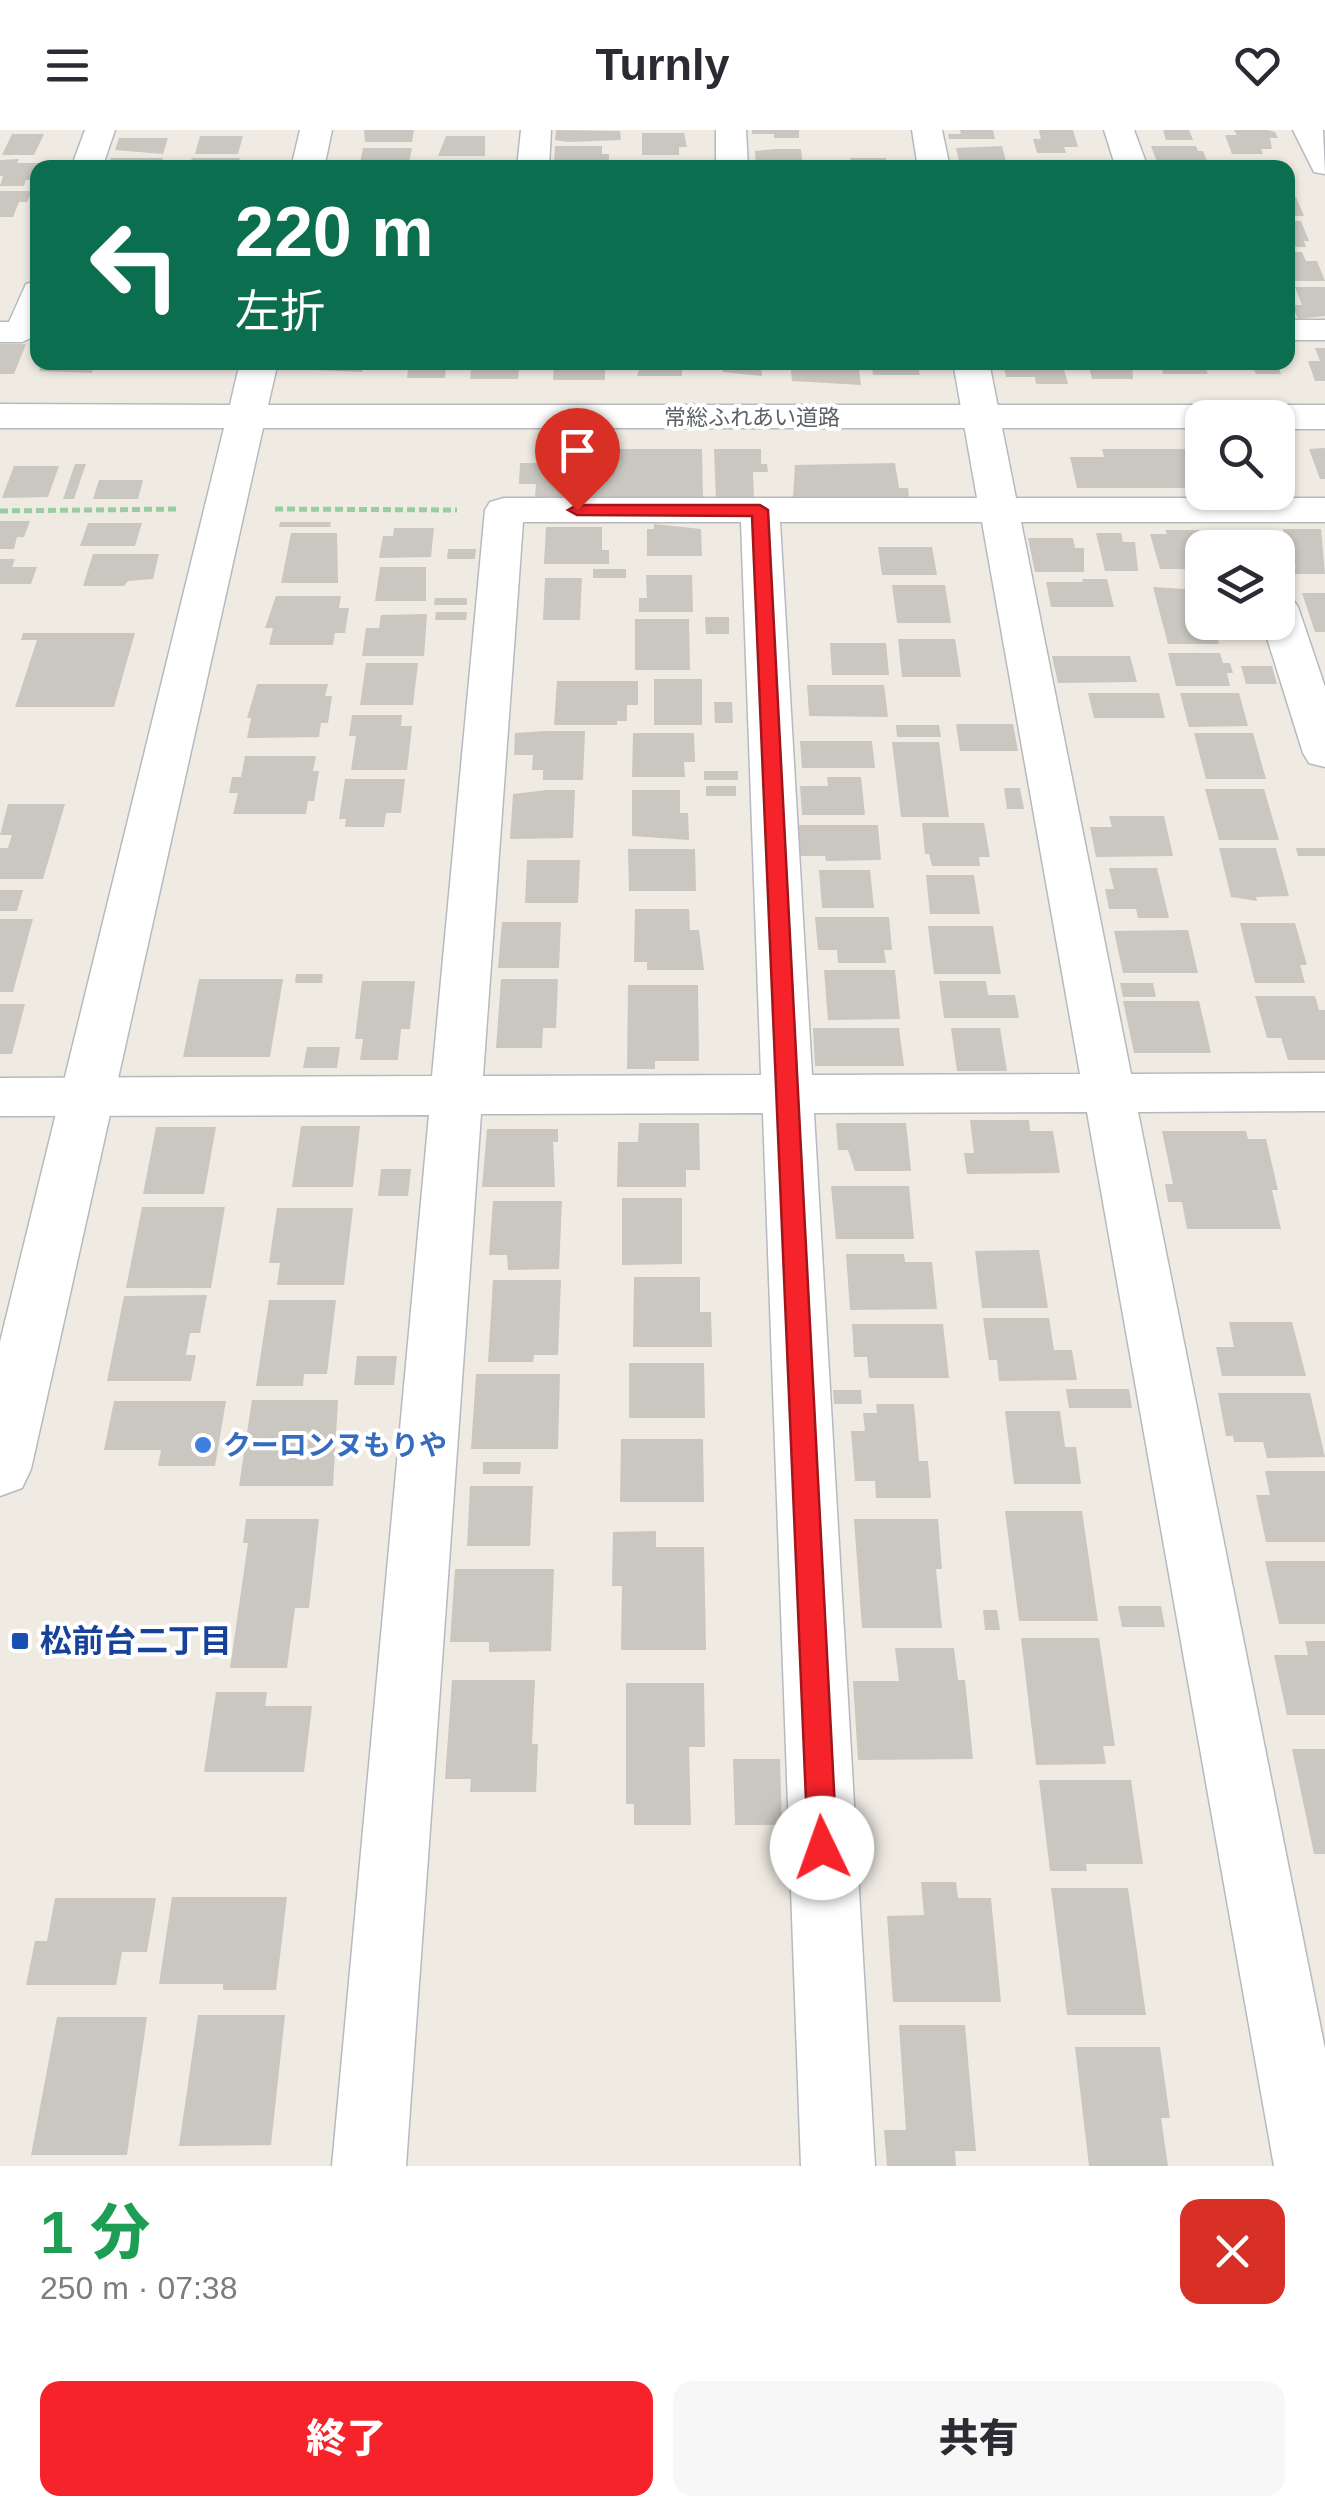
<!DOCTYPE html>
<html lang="ja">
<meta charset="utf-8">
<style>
:root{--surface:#fff;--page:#f7f7f7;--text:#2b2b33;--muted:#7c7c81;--accent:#f6232a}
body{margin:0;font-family:Helvetica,"Noto Sans JP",sans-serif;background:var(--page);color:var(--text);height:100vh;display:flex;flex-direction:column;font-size:38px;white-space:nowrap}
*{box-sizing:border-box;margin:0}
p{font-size:32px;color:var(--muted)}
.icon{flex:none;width:55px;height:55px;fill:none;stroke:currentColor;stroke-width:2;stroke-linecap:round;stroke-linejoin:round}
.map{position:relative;height:2036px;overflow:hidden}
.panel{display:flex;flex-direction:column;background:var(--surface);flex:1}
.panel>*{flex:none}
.guide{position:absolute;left:30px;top:30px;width:1265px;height:210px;border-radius:20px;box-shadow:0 2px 8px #0004;background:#0b6e4f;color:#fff;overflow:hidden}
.buttons{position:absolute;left:1185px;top:270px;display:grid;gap:20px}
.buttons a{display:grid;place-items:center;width:110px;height:110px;border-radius:20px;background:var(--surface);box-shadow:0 2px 8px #0004;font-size:50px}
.pin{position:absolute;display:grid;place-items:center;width:85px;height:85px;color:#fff;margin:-102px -42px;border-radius:50% 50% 50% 0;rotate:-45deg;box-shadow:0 0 10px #0007}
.pin .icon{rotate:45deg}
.me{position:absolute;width:110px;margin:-55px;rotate:357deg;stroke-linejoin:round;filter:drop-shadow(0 0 8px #0008)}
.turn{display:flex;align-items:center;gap:35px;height:210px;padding:0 40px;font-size:45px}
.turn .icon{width:130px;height:130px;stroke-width:2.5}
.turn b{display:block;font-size:70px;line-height:85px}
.round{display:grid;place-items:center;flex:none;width:105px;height:105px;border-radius:20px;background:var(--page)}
.summary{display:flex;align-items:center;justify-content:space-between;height:170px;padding:0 40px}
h1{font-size:60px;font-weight:800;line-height:75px;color:#1e9e55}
.action{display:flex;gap:20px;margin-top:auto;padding:20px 40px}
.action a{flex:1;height:115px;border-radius:20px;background:var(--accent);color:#fff;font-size:40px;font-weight:800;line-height:115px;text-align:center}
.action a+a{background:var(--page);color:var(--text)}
header{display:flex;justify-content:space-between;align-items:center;height:130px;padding:0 40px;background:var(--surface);font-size:45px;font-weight:800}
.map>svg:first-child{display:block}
.building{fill:#cac6c0}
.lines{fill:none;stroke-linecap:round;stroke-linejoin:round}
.minor-casing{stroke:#b6babf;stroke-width:3}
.tertiary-casing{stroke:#b6babf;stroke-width:3}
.path{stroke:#98cda1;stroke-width:5;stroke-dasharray:8 4;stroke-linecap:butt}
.minor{fill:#fff;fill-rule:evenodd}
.tertiary{fill:#fff;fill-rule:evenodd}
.route{fill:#f6232a;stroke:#a0171b;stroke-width:2.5}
.shop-dot{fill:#3f7fe0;stroke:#fff;stroke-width:4}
.transit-dot{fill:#1a4fb4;stroke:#fff;stroke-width:4}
.labels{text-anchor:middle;stroke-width:8;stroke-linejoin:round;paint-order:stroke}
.far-street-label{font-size:22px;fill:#5b6165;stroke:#fff}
.shop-label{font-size:28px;font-weight:bold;fill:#366cbe;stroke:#fff;text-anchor:start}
.near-transit-label{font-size:32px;font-weight:bold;fill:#164399;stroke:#fff;text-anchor:start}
</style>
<header><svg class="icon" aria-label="menu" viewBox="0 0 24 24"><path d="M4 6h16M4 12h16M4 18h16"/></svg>Turnly<svg class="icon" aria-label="heart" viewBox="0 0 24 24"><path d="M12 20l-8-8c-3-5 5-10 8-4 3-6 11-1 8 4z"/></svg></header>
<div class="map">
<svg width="1325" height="2036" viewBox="0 0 1325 2036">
<rect width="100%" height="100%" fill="#efebe3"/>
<path class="building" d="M364 0H414L412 12H365Z
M556 0 620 1 621 10 568 12 555 10Z
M752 0H799V8H774V4H752Z
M960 0H993L995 9H949L948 4H961Z
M1039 0H1073L1078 17H1064L1066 23H1037L1033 9H1041Z
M1163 0H1189L1193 10H1166Z
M1234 0H1267L1275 2 1278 8H1270L1272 19H1261L1263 24H1232L1225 5H1237Z
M642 3H684L687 17H679V25H642Z
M12 4H44L34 25H2Z
M200 6H243L238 24H195Z
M446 6H485V26H438Z
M119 8H168L163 24 115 20Z
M555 16H602V24H609V33H602V37L554 34Z
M1002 16 1007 35H960L956 18Z
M1151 16H1196L1198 21H1203L1209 36 1157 32Z
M363 18H412L408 38H359Z
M776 19H801L803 37H756L755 21Z
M111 28H163L160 38H107Z
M192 28H240L237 38H194L189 36Z
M850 28H886L888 38H852Z
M19 29 17 33H39L32 50H26L24 56H0L3 46H0V30Z
M1235 32H1276L1278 38H1237Z
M1288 59 1291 67H1296L1304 86H1288Z
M0 61H32L27 72H19L13 87H0Z
M1288 91H1301L1309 111H1304L1306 117H1288Z
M1288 122H1302L1306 131H1317L1325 151H1288Z
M1295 157H1325V186L1298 189 1292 175H1302Z
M0 214H26L14 244H0Z
M1315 218H1325V251H1315L1308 231H1320Z
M43 232H95L92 243 39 241Z
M315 232H363L362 242 313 240Z
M409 232H454L453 237H446L445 248H407Z
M472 232H520L518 249H470Z
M554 232H605V250H553Z
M642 232H682V246H637Z
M722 232H761L762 246 723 242Z
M790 232H842L843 239H859L861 255 792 251Z
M871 232H917L920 245H873Z
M1003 232 1063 236 1068 254H1036L1035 247H1006Z
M1088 232H1132L1133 249H1092Z
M1159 232H1204L1208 244H1163Z
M1241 232H1277L1281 244H1256L1254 240H1244Z
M1325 318V349H1320L1309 319Z
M538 319H702L703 367H535L536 354H519L520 333H537Z
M714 319H761V334H767L768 342H753L754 369H716Z
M1102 319H1202V362H1273L1275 367H1190L1188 358H1077L1070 327H1104Z
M895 333 899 358H908L909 367H793L795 335Z
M75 334H86L74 369H63Z
M14 336H59L48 367 2 368Z
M99 350H143L138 369H93Z
M0 391H30L24 407H17L14 419H0Z
M280 392H331L330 397H279Z
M88 393H142L135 416H80Z
M654 394 701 399 702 426H647V399H654Z
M546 397H602V420H609V434H544Z
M394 398H434L431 427 379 428 383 406H393Z
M1283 399H1321L1325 444H1294L1292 437H1296Z
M1165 400H1199L1205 418 1202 439H1160L1150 404H1167Z
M291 403H337L338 453H281Z
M1096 403H1121L1123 412H1135L1138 441H1105Z
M1028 408H1073L1075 418H1084V442H1035Z
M878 417H932L937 445H882Z
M448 419H476L475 429H447Z
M93 424H159L153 449 128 451 124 456H83Z
M0 429H15L12 437H37L31 454H0Z
M380 437H426V471H375Z
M593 439H626V448H593Z
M646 445H692L693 482H639V468H647Z
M545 448H582L580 490H543Z
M1082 449H1107L1114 477H1051L1046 452H1083Z
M892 455H945L951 493H897Z
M1153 457 1202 460V492H1213L1219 514H1168Z
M1302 463H1325V502H1315Z
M276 466H341L339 478H349L345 503H335L333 515H269L273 498H265Z
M435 468H467V475H434Z
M436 482H467L466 490H435Z
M427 484 424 526H362L366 498H379L381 485Z
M705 487H729V504H706Z
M635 489H689L690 540H635Z
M23 503H135L114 577H15L37 510H21Z
M898 509H955L961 547H902Z
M830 513H886L889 545H832Z
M1168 523H1220L1223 533H1230L1233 543H1227L1230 556H1176Z
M1052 526H1130L1137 552 1058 553Z
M366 533H418L413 575H360Z
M1241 536H1272L1277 554H1246Z
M654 549H702V595H654Z
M557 551H638V575H627V591H617V595H554Z
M257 554H328L325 566H332L328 593H321L319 607 247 608 251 588H247Z
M807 555H884L888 587 809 586Z
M1088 563H1159L1165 588H1094Z
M1180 563H1239L1248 596 1189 597Z
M714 572H732L733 593H715Z
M352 585H402L401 596H412L407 640H351L356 606H349Z
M956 594H1013L1018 621H960Z
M896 595H939L941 607H897Z
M546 601H585L583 650H543V640H532L533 625H514L515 603Z
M633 603H694L695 632H684L685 647H632Z
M1194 603H1253L1266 649H1206Z
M800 611H872L875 638H802Z
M892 612H939L949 687H901Z
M245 626H316L313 641H319L314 671H308L306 684H233L238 663H229L232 647H241Z
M704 641H738V650H704Z
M827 647H861L865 685H802L800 656H828Z
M345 649H405L401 683H386L384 697H345L346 689H339Z
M706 656H736V666H706Z
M1004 658H1020L1024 679H1007Z
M1205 659H1264L1279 710H1219Z
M547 660H575L573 708 510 709 513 664Z
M632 660H680V683H688L689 710 632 706Z
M8 674H65L43 749H0V718H8L12 705H0Z
M1109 686H1164L1173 726 1096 727 1090 697H1112Z
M922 693H984L990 727H979L980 736H932L929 724H925Z
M794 695H878L881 730 826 731 825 726H797Z
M1219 718H1276L1289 766 1256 767 1257 771 1231 767Z
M1296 718H1325V726H1298Z
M628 719H695L696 761H629Z
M527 730H580L578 773H525Z
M1109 738H1157L1169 788H1138L1136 779H1109L1105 759H1114Z
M819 740H870L874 778H822Z
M926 745H974L980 784H930Z
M0 760H23L17 781H0Z
M635 779H689L690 800H699L704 840H647V832H634Z
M815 787H889L892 820H884L886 833H838L837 820H818Z
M0 789H33L13 862H0Z
M502 792H561L559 838H498Z
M1240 793H1295L1307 835H1300L1305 853H1255Z
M928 796H993L1001 844H934Z
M1188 800 1198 843H1123L1114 801Z
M824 840H895L900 889 828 890Z
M296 844H323L322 853H295Z
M199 849H283L270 927H183Z
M501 849H558L556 898H543L542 918H496Z
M362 851H415L410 899H401L398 930H360L363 909H355Z
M939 851H986L988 865H1015L1019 888H944Z
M1120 853H1153L1156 867H1123Z
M628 855H698L699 931H655V939H627Z
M1255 866H1315L1319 880H1325V930H1288L1281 908H1267Z
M1123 871H1199L1211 923H1134Z
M0 874H25L12 924H0Z
M813 898H899L904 936H815Z
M951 898H1000L1007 941H957Z
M307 917H340L337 938H303Z
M970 990H1029L1030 1001H1053L1060 1043 967 1044 964 1023H974Z
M639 993H699L700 1040H686V1057H617L618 1012H638Z
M836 993H906L911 1041H855L848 1020H838Z
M301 996H360L353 1057H292Z
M156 997H216L204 1064H143Z
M487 999H558V1012H553L555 1057H482Z
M1162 1001H1246L1248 1009H1266L1278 1060H1272L1281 1099H1187L1182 1072H1168L1165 1054H1173Z
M381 1039H411L408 1066H378Z
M831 1056H909L914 1109H836Z
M622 1068H682V1134L622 1135Z
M493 1071H562L559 1139 508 1140 507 1125H489Z
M142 1077H225L211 1158H126Z
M277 1078H353L344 1155H277L280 1133H269Z
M1039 1120 1048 1178H982L975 1121Z
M846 1124H904L905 1132H932L937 1179 850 1180Z
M634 1147H700V1182H711L712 1217H633Z
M493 1150H561L558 1225H534L533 1232H488Z
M207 1165 200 1203H190L186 1225H196L191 1251H107L124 1166Z
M269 1170H336L327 1244H304L303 1256H256Z
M983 1188H1049L1054 1220H1072L1077 1250 999 1251 997 1230H989Z
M1229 1192H1292L1306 1246H1222L1216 1217H1234Z
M852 1194H943L949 1248H869L867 1227H854Z
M357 1226H397L394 1255H354Z
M629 1233H704L705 1288H629Z
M476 1244H560L558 1319H471Z
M1066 1259H1129L1132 1278H1069Z
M833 1260H861L862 1274H834Z
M1218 1263H1310L1325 1327 1267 1328 1263 1312H1234L1233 1306H1226Z
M252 1270H338L333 1356H239Z
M114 1271H226L215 1336H158L161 1320H104Z
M876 1274H914L919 1331H928L931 1368H876L875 1351H855L851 1301H865L863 1283H877Z
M1005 1281H1060L1065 1317H1076L1081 1354H1014Z
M621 1309H703L704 1372H620Z
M483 1332H521L520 1344H483Z
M1265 1341H1325V1412H1266L1256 1365H1270Z
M470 1356H533L530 1416H467Z
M1005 1381H1082L1098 1491H1019Z
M246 1389H319L309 1478H295L287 1538H230L248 1413H243Z
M854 1389H938L942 1439H936L942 1498H862Z
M656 1401V1417H704L706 1520H621L622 1456H612L613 1402Z
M1265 1431H1325V1494H1279Z
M455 1439H554L551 1521 489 1522V1512H450Z
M1118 1476H1161L1165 1497H1122Z
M983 1480H997L1000 1500H985Z
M1021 1508H1099L1115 1616H1103L1106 1634 1036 1635Z
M1305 1511H1325V1585H1287L1274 1525H1308Z
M895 1518H954L958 1550H965L973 1629 858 1630 853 1551H899Z
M452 1550H535L532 1614H538L536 1662H470L471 1649H445Z
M626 1553H704L705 1617H689L691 1695H634V1674H626Z
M216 1562H267L265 1576H312L304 1642H204Z
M1292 1619H1325V1724H1314Z
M733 1629H780L782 1695H735Z
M1039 1650H1131L1143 1734H1086L1087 1741H1050Z
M921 1752H956L958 1768H991L1001 1872H893L887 1786 924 1785Z
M1051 1758H1128L1146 1885H1067Z
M172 1767H287L276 1860H223V1854H159Z
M55 1768H156L147 1822H122L116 1855H26L35 1811H47Z
M198 1885H285L271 2015 179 2016Z
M57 1887H147L127 2025H31Z
M899 1895H965L976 2021H955L956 2036H887L884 2000H906Z
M1075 1917H1160L1170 1988H1161L1168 2036H1089Z"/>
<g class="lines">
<defs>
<path id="minor" d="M85 0H115L102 38H71Z
M521 0H551L549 38H517Z
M716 0H746L748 38H716Z
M912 0H942L950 38H918Z
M1104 0H1134L1148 38H1116Z
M1293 0H1323L1325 44 1314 42Z
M38 151V205L22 212H0V192H9L26 154Z
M1288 190H1325V210H1288Z
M953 232H989L1016 368H1325V392H1021L1131 944 1325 943V981L1138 982 1325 1919V2036H1274L1087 982 814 983 875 2036H801L763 983 481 984 406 2036H332L429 985 0 986V948L432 946 485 380 490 372 504 368H977ZM523 392H741L761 945 483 946ZM780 392H982L1080 944 812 945Z
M1278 465 1292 468 1298 477 1325 557V637L1309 633 1303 623 1262 492H1278Z"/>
<path id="tertiary" d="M300 0H332L324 38H291Z
M240 232H278L268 275H1325V299H1278V288H1202V298H263L31 1339 22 1358 0 1366V1212L224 298H0V274L230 275Z"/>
</defs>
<use href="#minor" class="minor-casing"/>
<use href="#tertiary" class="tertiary-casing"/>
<path class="path" d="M275 379 457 380
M0 381 177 379"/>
<use href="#minor" class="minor"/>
<use href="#tertiary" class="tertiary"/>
</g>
<path class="route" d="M760 375 768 380 837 1718 833 1728 822 1733 812 1728 808 1718 752 386 577 385 568 380 577 375Z"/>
<circle class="shop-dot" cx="203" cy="1315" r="10"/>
<rect class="transit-dot" x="10" y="1501" width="20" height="20" rx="5"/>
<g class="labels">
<g class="far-street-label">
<text x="752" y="295">常総ふれあい道路</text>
</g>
<g class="shop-label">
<text x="223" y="1325">クーロンヌもりや</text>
</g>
<g class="near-transit-label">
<text x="40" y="1522">松前台二丁目</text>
</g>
</g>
</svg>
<div class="buttons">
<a><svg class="icon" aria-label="search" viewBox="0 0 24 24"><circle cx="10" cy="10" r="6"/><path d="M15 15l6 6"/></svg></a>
<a><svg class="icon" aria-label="layers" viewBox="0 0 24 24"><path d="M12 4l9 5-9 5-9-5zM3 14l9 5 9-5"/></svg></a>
</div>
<div class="pin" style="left:577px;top:380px;background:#d93025"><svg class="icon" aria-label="arrive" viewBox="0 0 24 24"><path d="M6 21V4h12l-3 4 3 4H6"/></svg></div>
<svg class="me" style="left:822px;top:1718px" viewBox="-20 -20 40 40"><circle r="19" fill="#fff"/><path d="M0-13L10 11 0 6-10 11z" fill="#f6232a"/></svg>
<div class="guide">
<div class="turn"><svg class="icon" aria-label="left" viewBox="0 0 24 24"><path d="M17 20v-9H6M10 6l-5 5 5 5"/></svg><div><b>220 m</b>左折</div></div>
</div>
</div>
<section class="panel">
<div class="summary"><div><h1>1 分</h1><p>250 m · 07:38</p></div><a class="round" style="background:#d93025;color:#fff"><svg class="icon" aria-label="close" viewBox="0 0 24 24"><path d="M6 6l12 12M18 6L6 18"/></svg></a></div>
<div class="action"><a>終了</a><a>共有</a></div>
</section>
